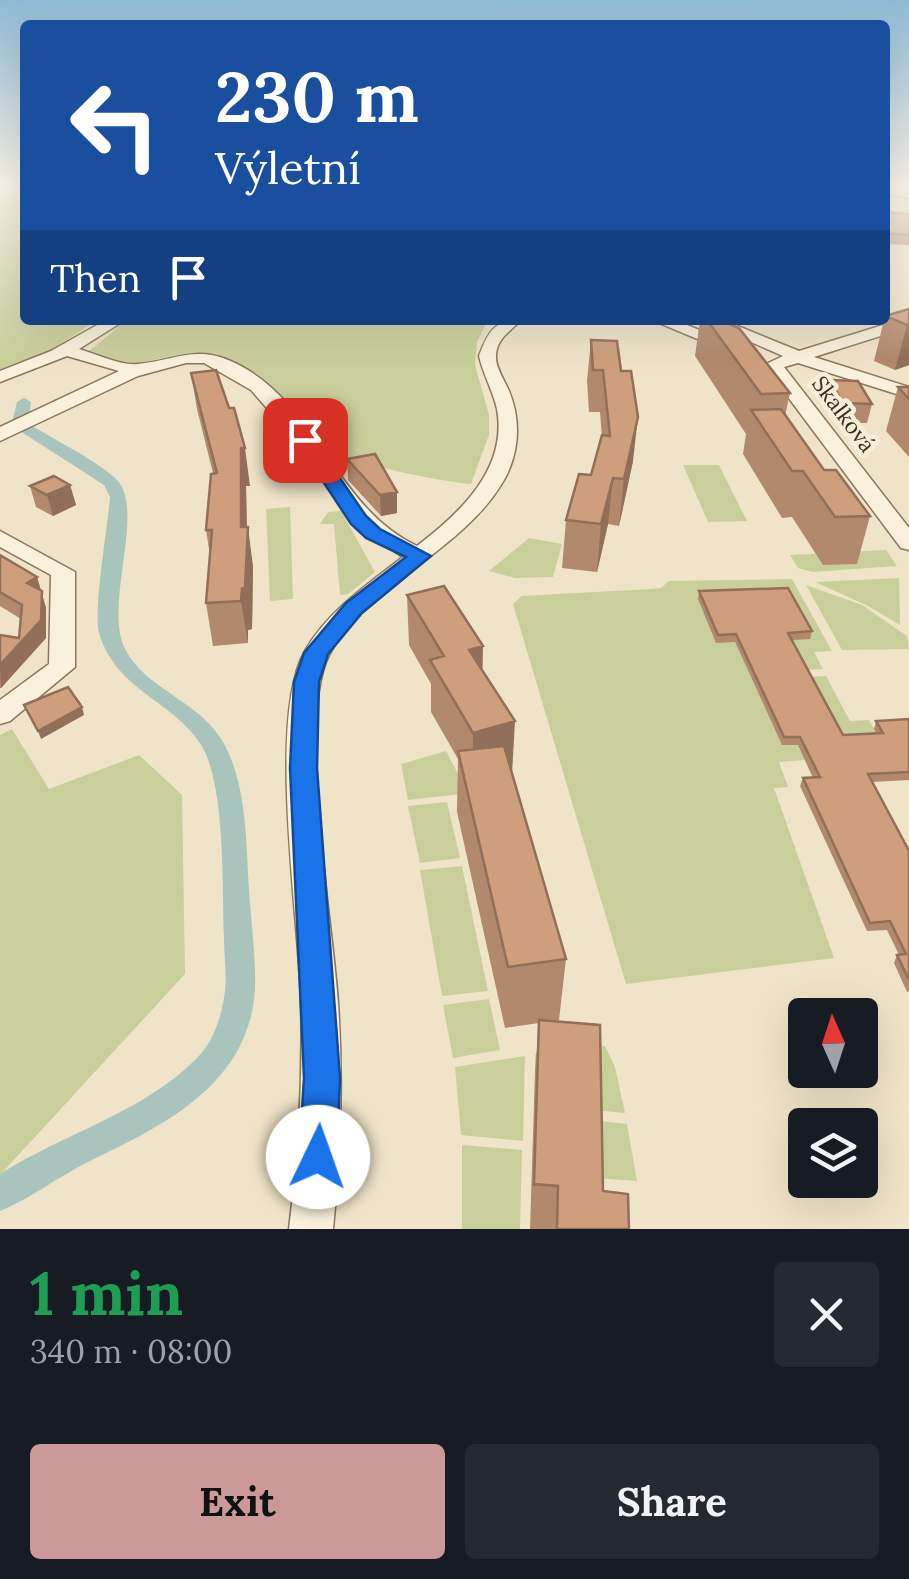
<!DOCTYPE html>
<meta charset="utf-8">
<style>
:root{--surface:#171b24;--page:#242831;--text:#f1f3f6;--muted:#9ea1a6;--accent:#cc999b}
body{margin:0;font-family:Lora,serif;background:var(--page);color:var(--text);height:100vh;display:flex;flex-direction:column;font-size:38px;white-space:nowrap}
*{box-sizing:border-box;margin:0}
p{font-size:32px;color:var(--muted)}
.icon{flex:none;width:55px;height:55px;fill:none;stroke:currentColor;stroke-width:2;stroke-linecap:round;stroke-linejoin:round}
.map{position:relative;height:1229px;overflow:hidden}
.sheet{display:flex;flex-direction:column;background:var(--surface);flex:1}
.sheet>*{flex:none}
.top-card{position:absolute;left:20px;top:20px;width:870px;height:305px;border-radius:10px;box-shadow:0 10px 40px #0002;background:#1a4fa0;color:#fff;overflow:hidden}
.needle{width:65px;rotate:357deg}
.controls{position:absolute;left:788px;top:998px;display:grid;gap:20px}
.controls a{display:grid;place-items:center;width:90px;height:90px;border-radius:10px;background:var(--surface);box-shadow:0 10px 40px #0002;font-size:50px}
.pin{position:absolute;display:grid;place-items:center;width:85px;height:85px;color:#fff;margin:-42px;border-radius:20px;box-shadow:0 5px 15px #0006}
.me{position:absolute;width:110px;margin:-55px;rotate:3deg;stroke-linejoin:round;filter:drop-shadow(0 0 8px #0008)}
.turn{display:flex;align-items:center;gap:35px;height:210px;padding:0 30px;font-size:45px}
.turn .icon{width:130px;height:130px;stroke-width:2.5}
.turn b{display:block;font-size:70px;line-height:85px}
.then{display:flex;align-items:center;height:95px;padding:0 30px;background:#0003;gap:20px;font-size:38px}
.round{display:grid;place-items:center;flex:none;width:105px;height:105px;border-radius:10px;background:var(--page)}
.headline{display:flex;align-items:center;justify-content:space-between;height:170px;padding:0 30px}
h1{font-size:60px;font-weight:700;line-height:75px;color:#1e9e55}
.action{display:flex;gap:20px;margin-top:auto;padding:20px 30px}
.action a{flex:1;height:115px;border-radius:10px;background:var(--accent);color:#111;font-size:40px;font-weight:700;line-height:115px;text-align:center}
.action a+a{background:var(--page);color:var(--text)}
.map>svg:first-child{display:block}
.green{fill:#c9cf9b}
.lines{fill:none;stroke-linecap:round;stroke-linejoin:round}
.canal{fill:#a9c4bc;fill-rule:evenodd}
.minor-casing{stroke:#8d765c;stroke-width:3}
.minor{fill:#faf1dc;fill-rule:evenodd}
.wall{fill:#b2896c}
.shaded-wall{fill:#916f58}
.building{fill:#cf9f7d;stroke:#916f58;stroke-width:2.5}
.route{fill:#1a73e8;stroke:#114b97;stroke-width:2.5}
.labels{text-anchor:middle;stroke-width:9;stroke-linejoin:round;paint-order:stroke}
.far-street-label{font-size:22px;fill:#3d2e20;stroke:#f7eed8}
</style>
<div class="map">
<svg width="909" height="1229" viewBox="0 0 909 1229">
<rect width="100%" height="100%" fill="#f0e4c8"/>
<path class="green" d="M0 186H25V320H97L45 354 0 371Z
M127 320H488L477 342 475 365 489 415V435L471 484C443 482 341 462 321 446 306 433 296 413 281 399 264 384 236 367 215 358 173 339 135 385 89 351Z
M683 465H719L747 521 708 522Z
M290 507 293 599 270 601 266 509Z
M341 511 375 572 348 594 340 595 334 524H320L328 512Z
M529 538 562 544 553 577 515 578 489 571Z
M886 550 897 566 813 572 798 568 790 555Z
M899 578 900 625 868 606 815 582Z
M792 579 832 651 814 652 823 669 802 670 787 640 810 638 735 642 782 745H798L805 760 779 762 788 787 774 788 834 958 626 984 513 604 522 596 651 589 661 588 669 581Z
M806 585 862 605 907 636 909 649 842 650Z
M826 676 850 721 869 720 881 741 840 743 805 677Z
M12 729 49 789 139 755 182 795 185 974 0 1175V735Z
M446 751 465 787 461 794 408 800 401 764Z
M447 802 460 858 420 863 408 806Z
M462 866 488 991 442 996 420 870Z
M489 999 500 1050 453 1058 443 1005Z
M605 1046 615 1067 625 1113 593 1110 535 1071V1055Z
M525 1056 523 1141 461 1135 455 1067Z
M593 1120 627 1124 637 1181 594 1178Z
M462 1145 522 1150 520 1229H462Z"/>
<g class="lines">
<path class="canal" d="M24 398 31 402 29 419 34 427C55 440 101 463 117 480 146 511 103 605 125 649 146 690 200 701 223 742 247 784 246 843 249 890 251 922 256 957 255 989 249 1086 162 1126 86 1163 56 1178 30 1199 0 1211V1174C64 1133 141 1114 196 1059 214 1042 222 1015 225 991 227 974 224 955 224 938 222 889 226 782 200 743 170 699 116 690 99 633 93 612 108 524 110 497L104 485 23 433 13 419 17 402Z"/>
<defs>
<path id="minor" d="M885 186 909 190V198L885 193Z
M909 317V327L814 357 909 387V398L798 363 784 367 909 528V550L901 548 764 365 783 356 701 320H723L799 351Z
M106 320H125L79 349C96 354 121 366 138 364 172 361 194 346 228 360 315 395 333 507 417 546 460 513 508 469 497 409 493 391 483 374 479 356 488 332 494 320 521 320 511 331 496 339 496 356 495 367 505 381 509 391 522 422 519 457 501 485 460 552 362 589 329 655 296 721 333 922 338 1002 343 1078 341 1153 333 1229H289C299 1153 303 1077 301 1000 299 919 267 717 305 651 327 612 368 584 403 557L354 525 292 437 251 390 204 363H186L138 376 0 441V427L119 371 67 356 0 382V371L51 351Z
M652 320H675L733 344 719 348Z
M0 531 75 572V667L10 721 0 724V700L49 664 51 575 0 547Z"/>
</defs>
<use href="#minor" class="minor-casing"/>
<use href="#minor" class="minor"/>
</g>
<path class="wall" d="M885 212 909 214V245L885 244Z
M909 309V365L895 370 874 361 885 316Z
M700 320H720L790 393 785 416 824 470 870 516 857 564 823 565 792 517 782 518 743 454 746 434 695 356Z
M591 340 617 341 633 461 619 526 608 524 597 572 562 568 566 520 591 475 602 437 600 412H589L587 381Z
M191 373 250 486H246L247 527 253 567 252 629 248 630V643L213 646 206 603 210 555 206 530 213 473 197 409Z
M830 380 872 404 867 423H839L826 399Z
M898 387H909V457L886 431Z
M347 459 397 513 381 516 348 480Z
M70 485 76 505 53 516 36 507 30 486Z
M0 555 37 577 46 608V638L1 688H0V635L19 638 21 619 0 606Z
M699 591 812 631 810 639 792 640 843 735 876 733 874 729 876 721 909 719V780L872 782 909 851V991L907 992 894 963 897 955H899L887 930 867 931 800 786 803 778H813L798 745H782L735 642 716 643 698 599Z
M407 595 483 671 566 959 559 1020 553 1021 603 1191 629 1229H530L535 1071 539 1023 505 1028 457 812 458 759 431 712V684L409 645Z"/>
<path class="shaded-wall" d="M909 324V365L895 370 907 325Z
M638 417 633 461 619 526 624 479Z
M241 448H245L250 486H246L247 550 248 527 253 567 252 629 248 630V643L241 601Z
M613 478 608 524 597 572 601 524Z
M70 485 76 505 53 516 47 495Z
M397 492V513L381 516 380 495Z
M37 577 46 608V638L1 688 0 665 41 620 27 583Z
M483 646 482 698 469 650Z
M82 707 84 715 41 739 38 731Z
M515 721 512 774 472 786 473 733Z"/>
<path class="building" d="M885 212 909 214V235L885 233Z
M909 309V324L907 325 885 316Z
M707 320H720L739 328 790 393 761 394Z
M591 340 617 341 621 371H631L638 417 624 479 613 478 601 524 566 520 579 474 591 475 602 435 610 436 603 370H593Z
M216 370 229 408H234L245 448H241V527H248L245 587 242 588 241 601 206 603 212 530H206L211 474 217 473 191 373Z
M830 380 858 381 872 404 843 403Z
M898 387H909V399Z
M781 409 824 470H836L870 516 835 517 803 471H792L751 410Z
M375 454 397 492 380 495 347 459Z
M54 476 70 485 47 495 30 486Z
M0 555 37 577 27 583 42 591 41 620 0 665V635L19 638 22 605 0 592Z
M444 586 483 646 469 650 515 721 473 733 430 660 444 656 407 595Z
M788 588 812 631 788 633 843 735 883 733 876 721 909 719V772L868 774 909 851V980L897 955 906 954 890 921 870 923 803 778 820 777 800 737H784L736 634 718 635 699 591Z
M68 687 82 707 38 731 24 705Z
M504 746 566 959 508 967 458 751Z
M539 1020 600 1025 603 1191 628 1194 629 1229H557L558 1186 534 1184Z"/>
<linearGradient id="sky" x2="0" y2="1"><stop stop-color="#8fbad6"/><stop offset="0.52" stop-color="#f8f3e6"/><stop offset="1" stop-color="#f8f3e6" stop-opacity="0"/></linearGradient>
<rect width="909" height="358" fill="url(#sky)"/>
<path class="route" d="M305 435 311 436 366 516 380 529 431 556 362 613 328 654 319 682 317 768 340 1078 337 1157 331 1170 318 1176 304 1170 299 1157 304 1078 290 768 294 682 304 653 346 603 406 557 366 538 351 524 296 440Z"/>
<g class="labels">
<g class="far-street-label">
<text transform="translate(844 414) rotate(53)" y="8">Skalková</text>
</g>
</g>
</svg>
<div class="controls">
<a><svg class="needle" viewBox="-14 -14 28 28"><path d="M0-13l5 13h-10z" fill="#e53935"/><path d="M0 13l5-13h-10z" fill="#9ea1a6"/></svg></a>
<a><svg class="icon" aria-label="layers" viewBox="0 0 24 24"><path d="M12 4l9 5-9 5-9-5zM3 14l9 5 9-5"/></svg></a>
</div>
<div class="pin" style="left:305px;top:440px;background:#d93025"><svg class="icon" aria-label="arrive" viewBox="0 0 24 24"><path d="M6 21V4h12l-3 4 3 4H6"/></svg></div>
<svg class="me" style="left:318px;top:1157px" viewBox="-20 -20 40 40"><circle r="19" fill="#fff"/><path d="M0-13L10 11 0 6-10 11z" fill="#1a73e8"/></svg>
<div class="top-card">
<div class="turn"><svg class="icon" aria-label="left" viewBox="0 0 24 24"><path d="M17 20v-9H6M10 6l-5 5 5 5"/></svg><div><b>230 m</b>Výletní</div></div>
<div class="then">Then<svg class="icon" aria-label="arrive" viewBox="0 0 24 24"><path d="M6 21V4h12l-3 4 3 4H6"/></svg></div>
</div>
</div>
<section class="sheet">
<div class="headline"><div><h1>1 min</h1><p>340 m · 08:00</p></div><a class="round"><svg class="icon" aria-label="close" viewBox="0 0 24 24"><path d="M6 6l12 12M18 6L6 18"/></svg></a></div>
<div class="action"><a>Exit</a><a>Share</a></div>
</section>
